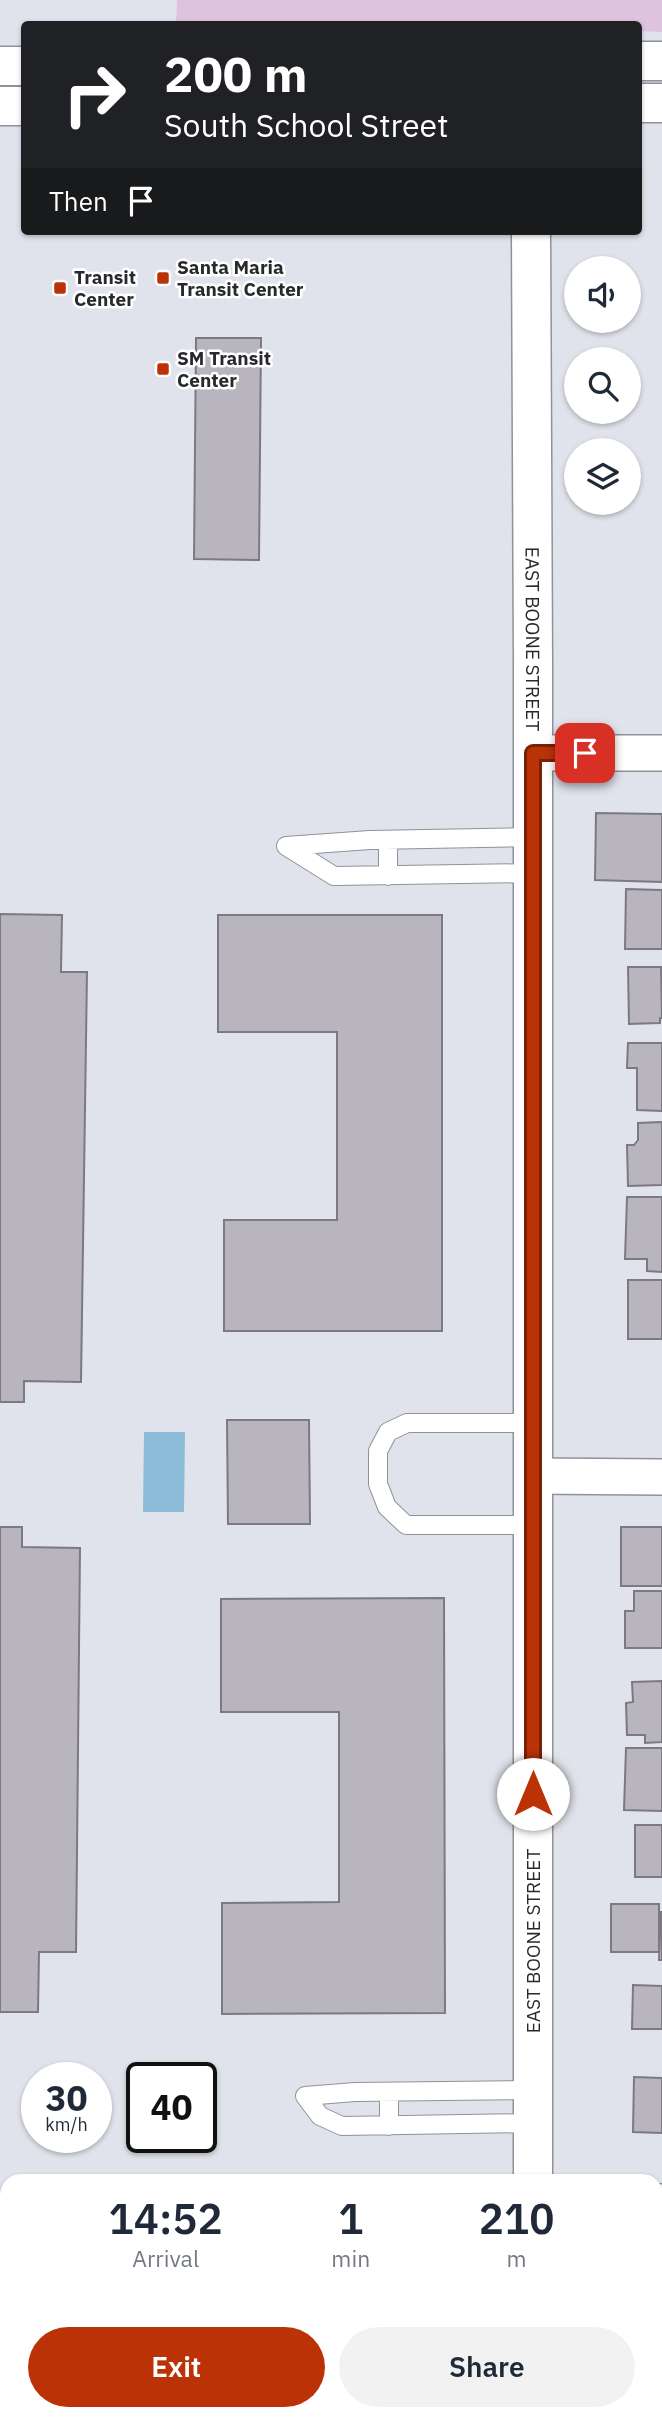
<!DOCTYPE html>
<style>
:root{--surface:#fff;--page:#f2f2f3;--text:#1f2937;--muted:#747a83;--accent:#bc3207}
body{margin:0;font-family:"IBM Plex Sans",sans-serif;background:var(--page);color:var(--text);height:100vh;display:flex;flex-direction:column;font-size:26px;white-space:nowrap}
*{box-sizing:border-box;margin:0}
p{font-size:23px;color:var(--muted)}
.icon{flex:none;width:38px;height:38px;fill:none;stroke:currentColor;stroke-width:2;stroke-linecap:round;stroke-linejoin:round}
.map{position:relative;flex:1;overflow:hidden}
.panel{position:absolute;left:0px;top:2174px;width:663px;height:247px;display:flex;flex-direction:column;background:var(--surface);border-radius:21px 21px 0 0;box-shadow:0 2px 5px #0004}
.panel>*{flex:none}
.banner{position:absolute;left:21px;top:21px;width:621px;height:214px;border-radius:7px;box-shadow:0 2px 5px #0004;background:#202124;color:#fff;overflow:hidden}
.tools{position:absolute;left:564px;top:256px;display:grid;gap:14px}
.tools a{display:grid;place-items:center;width:77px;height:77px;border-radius:50%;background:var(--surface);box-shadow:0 2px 5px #0004;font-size:35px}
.speed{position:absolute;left:21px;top:2062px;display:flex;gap:14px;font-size:35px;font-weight:700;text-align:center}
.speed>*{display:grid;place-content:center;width:91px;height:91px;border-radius:50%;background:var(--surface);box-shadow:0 2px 5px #0004;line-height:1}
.speed small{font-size:18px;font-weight:400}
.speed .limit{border:4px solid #111;border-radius:10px;background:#fff;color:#111}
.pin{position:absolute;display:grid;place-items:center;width:60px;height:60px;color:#fff;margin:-30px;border-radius:14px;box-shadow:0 4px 10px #0006}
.me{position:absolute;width:77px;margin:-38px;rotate:0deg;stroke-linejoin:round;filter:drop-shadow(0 0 5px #0008)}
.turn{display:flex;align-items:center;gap:24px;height:147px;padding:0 28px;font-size:32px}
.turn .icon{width:91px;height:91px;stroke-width:2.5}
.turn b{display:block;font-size:49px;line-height:60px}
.then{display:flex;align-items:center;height:66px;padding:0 28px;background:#0003;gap:14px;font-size:26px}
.eta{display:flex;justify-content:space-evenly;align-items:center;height:119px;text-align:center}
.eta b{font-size:42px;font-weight:600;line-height:49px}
.button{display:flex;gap:14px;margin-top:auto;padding:14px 28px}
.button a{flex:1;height:80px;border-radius:42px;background:var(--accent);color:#fff;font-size:28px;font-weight:600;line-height:80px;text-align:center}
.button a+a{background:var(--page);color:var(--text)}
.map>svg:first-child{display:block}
.green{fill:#dec3df}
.water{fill:#8abcd7}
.building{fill:#b8b5be;stroke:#7c7982;stroke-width:2}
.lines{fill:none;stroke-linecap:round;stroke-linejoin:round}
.service-casing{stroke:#90919a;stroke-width:20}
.minor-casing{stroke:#90919a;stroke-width:38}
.tertiary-casing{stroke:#90919a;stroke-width:41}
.service{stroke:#fff;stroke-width:18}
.minor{stroke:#fff;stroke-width:35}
.tertiary{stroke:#fff;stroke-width:38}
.route-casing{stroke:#7a2005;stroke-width:18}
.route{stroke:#bc3207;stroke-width:12}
.poi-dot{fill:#bc3207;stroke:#fff;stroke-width:2.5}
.labels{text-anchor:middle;stroke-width:5;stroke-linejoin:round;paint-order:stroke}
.poi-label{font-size:19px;font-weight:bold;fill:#28292c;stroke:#fff;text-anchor:start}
.street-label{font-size:19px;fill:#28292c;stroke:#fff}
</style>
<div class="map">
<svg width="662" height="2419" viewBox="0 0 662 2419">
<rect width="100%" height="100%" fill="#e1e3ec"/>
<path class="green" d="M177 0H662V32L639 31V24H176Z"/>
<path class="water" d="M144 1432H185L184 1512H143Z"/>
<path class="building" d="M196 338H261L259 560 194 559Z
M596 813 662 814V882L595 880Z
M626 889 662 890V949H625Z
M0 914 62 915 61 972H87L81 1382 24 1381V1402H0Z
M218 915H442V1331H224V1220H337V1032H218Z
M628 967H661L662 1018H660V1023L629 1024Z
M628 1043H662V1111L637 1110V1068H627Z
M662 1122V1185L628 1186 627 1145H634L638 1140V1123Z
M627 1197H662V1272L647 1271V1259H625Z
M628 1280H662V1339H628Z
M227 1420H309L310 1524H228Z
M0 1527H22V1547L80 1548 76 1952H39L38 2012H0Z
M621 1527H662V1586H621Z
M634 1591H662V1648H625V1611H634Z
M444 1598 445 2013 222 2014V1903L339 1902V1712H221V1599Z
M662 1681V1742L645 1743V1735H627L626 1703 633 1702 632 1682Z
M626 1748H662V1811L624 1810Z
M635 1825H662V1877H635Z
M611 1904H659V1952H611Z
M661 1912H662V1960H659Z
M633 1985 662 1986V2029H632Z
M634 2077 662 2078V2133L633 2132Z
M159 2413H473V2419H159Z"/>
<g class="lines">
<defs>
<path id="service" d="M388 840V876
M286 846 334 876 533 873
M286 846 370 840 533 837
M532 1423H407L388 1432 378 1451V1484L387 1507 406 1525H532
M389 2092V2126
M305 2096 320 2116 342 2126 533 2123
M305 2096 355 2092 533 2090"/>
<path id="minor" d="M533 753H662
M532 1476 662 1477
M656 2202H662
M85 2419V2413"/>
<g id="tertiary">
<path d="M639 61H662"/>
<path d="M0 66H24"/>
<path d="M639 103H662"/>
<path d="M0 106H24"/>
<path id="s1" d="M531 231 533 664V2180"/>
<path d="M533 2413V2419"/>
</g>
</defs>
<use href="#service" class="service-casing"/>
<use href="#minor" class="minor-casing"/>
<use href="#tertiary" class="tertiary-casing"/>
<use href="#service" class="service"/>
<use href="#minor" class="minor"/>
<use href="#tertiary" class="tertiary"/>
</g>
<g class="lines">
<defs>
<path id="route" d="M533 1794V753H585"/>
</defs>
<use href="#route" class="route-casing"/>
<use href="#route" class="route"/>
</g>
<g class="poi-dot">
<rect x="156" y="271" width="14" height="14" rx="3.5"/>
<rect x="53" y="281" width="14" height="14" rx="3.5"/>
<rect x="156" y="362" width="14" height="14" rx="3.5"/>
</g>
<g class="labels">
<g class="poi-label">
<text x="177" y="274">Santa Maria<tspan x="177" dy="22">Transit Center</tspan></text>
<text x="74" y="284">Transit<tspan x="74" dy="22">Center</tspan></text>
<text x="177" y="365">SM Transit<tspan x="177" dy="22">Center</tspan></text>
</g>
<g class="street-label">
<text dy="7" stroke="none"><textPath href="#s1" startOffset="408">EAST BOONE STREET</textPath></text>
<text transform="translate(533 1941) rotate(-90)" y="7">EAST BOONE STREET</text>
</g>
</g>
</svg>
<div class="tools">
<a><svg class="icon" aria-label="sound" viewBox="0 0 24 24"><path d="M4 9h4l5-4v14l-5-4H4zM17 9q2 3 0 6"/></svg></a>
<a><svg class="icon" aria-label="search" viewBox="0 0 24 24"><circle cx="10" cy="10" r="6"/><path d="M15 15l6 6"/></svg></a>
<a><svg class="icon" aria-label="layers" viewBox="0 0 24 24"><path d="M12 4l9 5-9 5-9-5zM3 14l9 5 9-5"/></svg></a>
</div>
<div class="speed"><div>30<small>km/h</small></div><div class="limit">40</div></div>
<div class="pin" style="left:585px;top:753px;background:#d93025"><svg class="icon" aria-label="arrive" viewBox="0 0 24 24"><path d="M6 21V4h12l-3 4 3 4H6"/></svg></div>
<svg class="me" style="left:533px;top:1794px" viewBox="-20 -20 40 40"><circle r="19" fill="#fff"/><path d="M0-13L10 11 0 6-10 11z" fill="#bc3207"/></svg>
<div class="banner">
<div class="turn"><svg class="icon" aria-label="right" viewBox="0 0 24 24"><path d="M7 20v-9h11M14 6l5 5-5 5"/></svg><div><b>200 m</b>South School Street</div></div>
<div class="then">Then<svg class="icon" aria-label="arrive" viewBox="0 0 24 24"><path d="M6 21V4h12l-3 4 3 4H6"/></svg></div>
</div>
<section class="panel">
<div class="eta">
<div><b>14:52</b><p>Arrival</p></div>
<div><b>1</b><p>min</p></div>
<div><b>210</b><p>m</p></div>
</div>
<div class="button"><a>Exit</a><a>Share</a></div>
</section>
</div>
